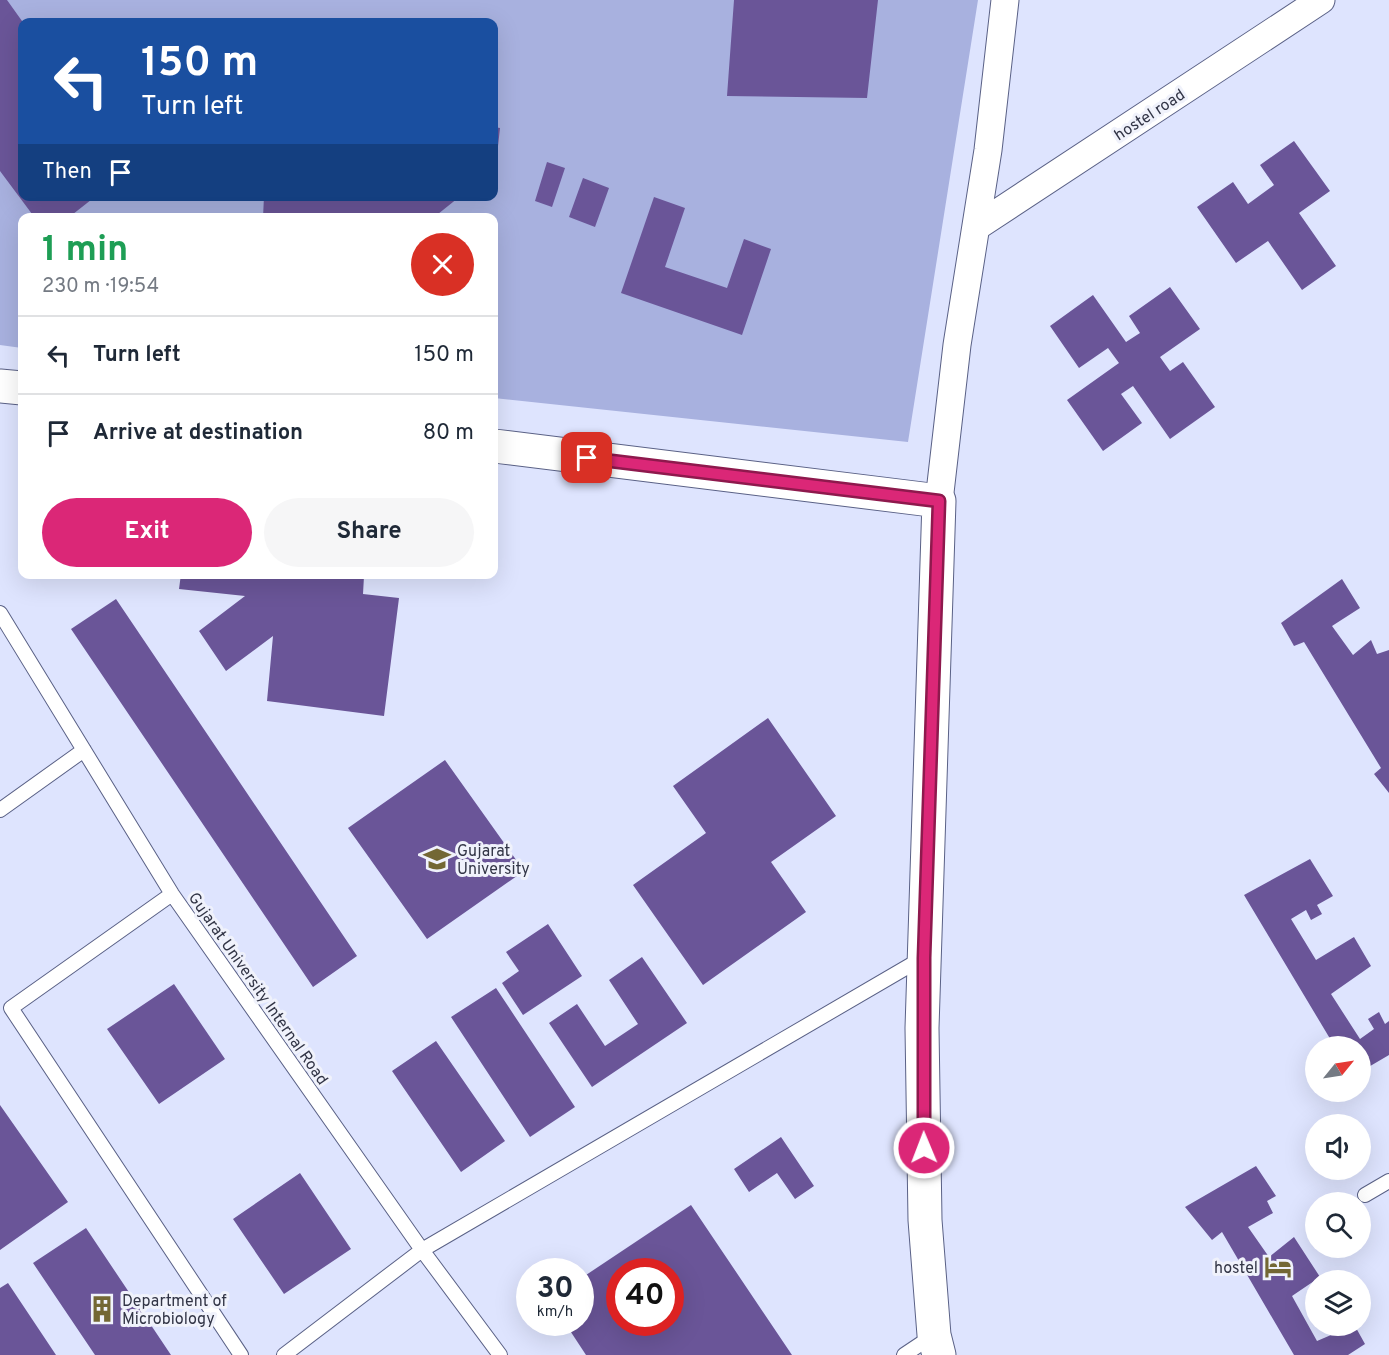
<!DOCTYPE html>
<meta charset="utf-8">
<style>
:root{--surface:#fff;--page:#f6f6f7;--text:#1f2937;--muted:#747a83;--line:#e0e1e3;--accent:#db2777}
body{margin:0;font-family:Overpass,sans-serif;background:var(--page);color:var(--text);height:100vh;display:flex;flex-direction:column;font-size:22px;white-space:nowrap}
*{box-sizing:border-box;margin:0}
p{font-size:20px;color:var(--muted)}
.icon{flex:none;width:33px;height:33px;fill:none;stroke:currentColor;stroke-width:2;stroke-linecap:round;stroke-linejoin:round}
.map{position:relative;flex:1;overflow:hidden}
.panel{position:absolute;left:18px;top:213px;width:480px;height:366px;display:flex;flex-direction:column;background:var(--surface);border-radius:12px;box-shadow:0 6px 24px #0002}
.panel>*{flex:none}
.top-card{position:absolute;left:18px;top:18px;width:480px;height:183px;border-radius:12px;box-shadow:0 6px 24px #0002;background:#1a4fa0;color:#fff;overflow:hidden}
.needle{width:39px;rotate:60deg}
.controls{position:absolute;left:1305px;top:1036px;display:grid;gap:12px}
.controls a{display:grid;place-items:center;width:66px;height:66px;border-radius:50%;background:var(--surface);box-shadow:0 6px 24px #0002;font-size:30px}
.speed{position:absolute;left:516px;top:1258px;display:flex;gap:12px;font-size:30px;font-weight:700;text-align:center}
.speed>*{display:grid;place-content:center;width:78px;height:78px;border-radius:50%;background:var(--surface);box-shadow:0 6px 24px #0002;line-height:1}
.speed small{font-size:15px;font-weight:400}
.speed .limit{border:9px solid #d22;background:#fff;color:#111}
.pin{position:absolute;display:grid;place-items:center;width:51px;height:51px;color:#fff;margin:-26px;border-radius:12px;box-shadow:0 3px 9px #0006}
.me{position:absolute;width:66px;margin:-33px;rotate:359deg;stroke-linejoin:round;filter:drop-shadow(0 0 4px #0008)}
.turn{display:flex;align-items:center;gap:21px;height:126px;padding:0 24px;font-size:27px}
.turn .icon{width:78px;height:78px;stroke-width:2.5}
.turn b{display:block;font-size:42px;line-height:51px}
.then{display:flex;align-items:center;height:57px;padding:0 24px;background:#0003;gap:12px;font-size:22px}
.round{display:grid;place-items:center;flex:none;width:63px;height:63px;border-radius:32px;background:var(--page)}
.head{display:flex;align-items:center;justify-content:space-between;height:102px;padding:0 24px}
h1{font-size:36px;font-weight:700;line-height:45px;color:#1e9e55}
.cta{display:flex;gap:12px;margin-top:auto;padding:12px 24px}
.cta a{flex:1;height:69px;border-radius:36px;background:var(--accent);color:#fff;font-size:24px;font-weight:700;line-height:69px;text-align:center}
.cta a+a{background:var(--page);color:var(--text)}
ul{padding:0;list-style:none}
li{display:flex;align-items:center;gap:18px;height:78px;padding:0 24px;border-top:2px solid var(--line)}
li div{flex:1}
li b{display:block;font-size:22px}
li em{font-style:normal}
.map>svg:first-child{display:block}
.green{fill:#a8b1df;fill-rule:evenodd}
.building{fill:#6a5598;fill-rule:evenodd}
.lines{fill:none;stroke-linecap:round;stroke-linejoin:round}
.service-casing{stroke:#5a6186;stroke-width:16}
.minor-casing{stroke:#5a6186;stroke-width:29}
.tertiary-casing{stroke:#5a6186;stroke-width:35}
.service{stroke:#fff;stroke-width:14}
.minor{stroke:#fff;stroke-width:27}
.tertiary{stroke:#fff;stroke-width:33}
.route-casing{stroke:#8e194d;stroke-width:15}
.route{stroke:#db2777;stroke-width:10}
.labels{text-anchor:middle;stroke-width:6;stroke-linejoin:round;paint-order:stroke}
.street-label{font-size:16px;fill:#323546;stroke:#f0f2fb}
.poi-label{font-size:16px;fill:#323546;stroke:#f0f2fb;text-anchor:start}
</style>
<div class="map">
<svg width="1389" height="1355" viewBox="0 0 1389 1355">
<rect width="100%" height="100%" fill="#dee4fe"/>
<path class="green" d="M0 0H978L908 442 494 398V218H22V348L0 345ZM22 22H494V196H22Z"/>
<path class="building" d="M0 0H7L22 21V196H96L68 218H35L0 171Z
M734 0H878L867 98 727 96Z
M494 127 500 128 498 146H494Z
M1294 141 1330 191 1299 213 1336 266 1302 290 1268 241 1236 263 1197 207 1233 182 1248 204 1274 185 1260 165Z
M547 162 565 168 552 207 535 201Z
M583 178 609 188 595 227 569 217Z
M264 196H456L458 198 433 218H263Z
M654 197 685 208 665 267 727 288 744 239 771 249 742 335 621 293Z
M1170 287 1200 329 1160 357 1170 371 1183 362 1215 407 1170 439 1133 386 1121 394 1142 423 1103 451 1067 400 1119 363 1108 348 1079 368 1050 326 1093 295 1126 342 1140 333 1129 316Z
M181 574 364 576 363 594 399 598 384 716 267 701 273 636 226 671 199 631 245 596 179 589Z
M1342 579 1360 608 1332 626 1353 655 1371 640 1377 654 1389 650V793L1374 774 1381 768 1304 642 1294 646 1281 623Z
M116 599 357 956 313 987 71 629Z
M768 718 836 816 771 862 806 912 703 985 633 885 706 833 673 786Z
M445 760 524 871 427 939 348 828Z
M1310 859 1333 896 1317 905 1322 914 1311 920 1306 910 1291 919 1316 960 1354 937 1371 966 1331 994 1360 1039 1374 1029 1368 1019 1379 1012 1385 1024 1389 1021V1055L1360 1072V1047H1335L1244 895Z
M548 924 582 976 523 1015 502 983 519 971 506 952Z
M642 957 687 1023 592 1087 549 1023 577 1004 605 1046 638 1024 609 980Z
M174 984 225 1059 159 1104 107 1029Z
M496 988 575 1107 530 1137 451 1017Z
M436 1041 505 1141 461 1172 392 1071Z
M0 1105 68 1202 0 1250Z
M781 1137 814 1186 795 1199 777 1173 749 1192 734 1169Z
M1256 1166 1276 1196 1267 1201 1273 1213 1248 1227 1269 1257 1294 1237 1320 1277 1292 1296 1317 1341 1331 1335 1326 1326H1355L1365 1344 1348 1355H1294L1222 1232 1212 1240 1185 1207Z
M300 1173 351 1249 284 1294 233 1219Z
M691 1205 792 1355H586L565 1323H580V1279ZM620 1272H670V1323H620Z
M86 1228 171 1355H95L33 1263Z
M8 1283 56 1355H0V1288Z"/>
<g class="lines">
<defs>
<path id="service" d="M0 613 172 894 422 1250 500 1355
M0 810 84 750
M172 894 11 1008 241 1355
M1365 1195 1389 1181
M284 1355 422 1250 921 959
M904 1355 934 1335"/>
<path id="minor" d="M976 227 1321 0
M939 501 957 345 988 150 1005 0"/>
<path id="tertiary" d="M0 386 22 388
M494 446 939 501 922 1028 925 1220 934 1335 939 1355"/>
</defs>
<use href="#service" class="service-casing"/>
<use href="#minor" class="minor-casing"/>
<use href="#tertiary" class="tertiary-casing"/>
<use href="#service" class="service"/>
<use href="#minor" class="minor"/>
<use href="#tertiary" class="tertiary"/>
</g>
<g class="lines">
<defs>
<path id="route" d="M587 458 939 501 924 958V1148"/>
</defs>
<use href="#route" class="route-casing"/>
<use href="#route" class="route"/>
</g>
<defs>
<symbol id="university-bare" viewBox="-9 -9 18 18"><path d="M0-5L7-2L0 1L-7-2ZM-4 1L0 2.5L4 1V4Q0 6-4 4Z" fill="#736734" stroke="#f0f2fb" stroke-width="2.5" paint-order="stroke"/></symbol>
<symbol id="hotel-bare" viewBox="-9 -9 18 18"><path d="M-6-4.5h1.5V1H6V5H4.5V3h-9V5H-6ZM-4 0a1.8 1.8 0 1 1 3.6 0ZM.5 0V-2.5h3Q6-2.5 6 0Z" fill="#736734" stroke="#f0f2fb" stroke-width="2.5" paint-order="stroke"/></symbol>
<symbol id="building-bare" viewBox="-9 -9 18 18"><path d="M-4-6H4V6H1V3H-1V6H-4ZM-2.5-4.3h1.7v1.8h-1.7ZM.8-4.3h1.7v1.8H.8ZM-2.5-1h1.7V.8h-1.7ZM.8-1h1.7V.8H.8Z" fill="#736734" stroke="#f0f2fb" stroke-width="2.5" paint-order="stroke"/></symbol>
</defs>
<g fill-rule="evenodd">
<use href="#university-bare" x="418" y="840" width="38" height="38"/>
<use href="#hotel-bare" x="1259" y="1248" width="38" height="38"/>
<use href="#building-bare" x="83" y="1290" width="38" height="38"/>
</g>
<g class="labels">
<g class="street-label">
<text transform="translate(1149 114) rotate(-33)" y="6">hostel road</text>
<text transform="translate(259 988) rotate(55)" y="6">Gujarat University Internal Road</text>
</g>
<g class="poi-label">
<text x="457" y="856">Gujarat<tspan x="457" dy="18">University</tspan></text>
<text x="1258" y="1273" text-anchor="end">hostel</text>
<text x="122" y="1306">Department of<tspan x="122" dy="18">Microbiology</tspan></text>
</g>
</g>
</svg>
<div class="controls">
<a><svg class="needle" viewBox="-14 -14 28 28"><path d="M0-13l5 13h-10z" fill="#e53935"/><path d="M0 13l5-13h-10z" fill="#747a83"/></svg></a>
<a><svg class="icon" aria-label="sound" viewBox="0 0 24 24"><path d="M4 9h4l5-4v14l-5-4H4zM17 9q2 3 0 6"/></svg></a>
<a><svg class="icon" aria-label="search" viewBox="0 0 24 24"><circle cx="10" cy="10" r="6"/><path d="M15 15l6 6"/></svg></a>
<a><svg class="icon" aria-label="layers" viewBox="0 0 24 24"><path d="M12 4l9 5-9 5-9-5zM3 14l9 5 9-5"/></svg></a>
</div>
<div class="speed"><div>30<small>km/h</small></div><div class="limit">40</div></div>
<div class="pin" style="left:587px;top:458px;background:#d93025"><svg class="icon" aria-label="arrive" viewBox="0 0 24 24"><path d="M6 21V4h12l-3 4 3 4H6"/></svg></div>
<svg class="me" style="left:924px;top:1148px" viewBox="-20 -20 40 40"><circle r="17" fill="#db2777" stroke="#fff" stroke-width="3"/><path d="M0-11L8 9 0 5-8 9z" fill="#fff"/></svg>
<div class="top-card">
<div class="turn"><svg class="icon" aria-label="left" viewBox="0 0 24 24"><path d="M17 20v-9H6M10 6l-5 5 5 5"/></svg><div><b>150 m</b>Turn left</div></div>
<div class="then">Then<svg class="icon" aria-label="arrive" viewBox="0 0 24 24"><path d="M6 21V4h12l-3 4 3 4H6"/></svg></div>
</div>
<section class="panel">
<div class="head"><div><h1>1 min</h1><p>230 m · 19:54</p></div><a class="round" style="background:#d93025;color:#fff"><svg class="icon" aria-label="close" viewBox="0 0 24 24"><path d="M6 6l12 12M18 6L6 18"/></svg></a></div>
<ul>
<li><svg class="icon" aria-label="left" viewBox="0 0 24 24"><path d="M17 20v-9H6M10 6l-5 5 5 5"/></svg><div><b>Turn left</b></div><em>150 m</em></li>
<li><svg class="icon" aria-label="arrive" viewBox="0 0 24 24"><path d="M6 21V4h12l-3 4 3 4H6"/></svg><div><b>Arrive at destination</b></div><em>80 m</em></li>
</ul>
<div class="cta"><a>Exit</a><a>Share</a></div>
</section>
</div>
